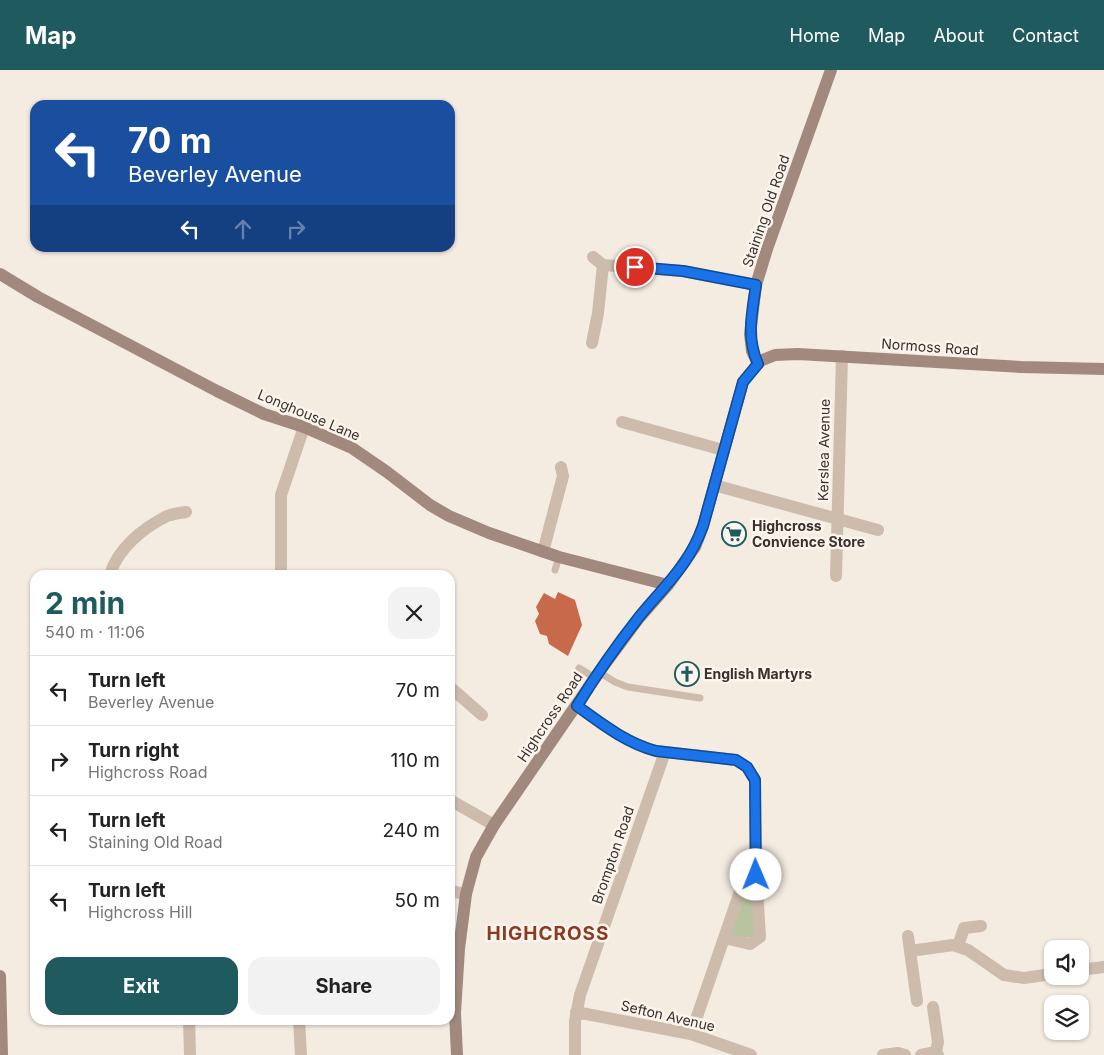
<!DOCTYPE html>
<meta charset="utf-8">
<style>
:root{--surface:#fff;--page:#f2f2f2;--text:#222;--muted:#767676;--line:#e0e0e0;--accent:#1f5a5e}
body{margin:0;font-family:Inter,sans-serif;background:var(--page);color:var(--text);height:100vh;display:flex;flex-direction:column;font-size:19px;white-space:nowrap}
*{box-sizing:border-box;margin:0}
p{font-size:16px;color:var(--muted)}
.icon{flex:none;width:28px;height:28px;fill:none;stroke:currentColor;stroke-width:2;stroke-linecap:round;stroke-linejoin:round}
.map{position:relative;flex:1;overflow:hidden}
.drawer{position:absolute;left:30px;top:500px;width:425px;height:455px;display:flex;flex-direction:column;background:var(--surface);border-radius:15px;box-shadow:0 1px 4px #0004}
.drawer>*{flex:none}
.hud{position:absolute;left:30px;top:30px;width:425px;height:152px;border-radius:15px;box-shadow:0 1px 4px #0004;background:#1a4fa0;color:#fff;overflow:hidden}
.controls{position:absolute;left:1044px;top:870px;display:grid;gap:10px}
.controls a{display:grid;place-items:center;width:45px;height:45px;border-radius:10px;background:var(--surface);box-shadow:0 1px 4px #0004;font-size:25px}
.pin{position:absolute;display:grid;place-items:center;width:42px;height:42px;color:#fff;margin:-21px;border:2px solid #fff;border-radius:50%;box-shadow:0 1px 5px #0007}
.me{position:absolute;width:55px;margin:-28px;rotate:359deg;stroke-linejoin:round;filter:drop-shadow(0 0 4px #0008)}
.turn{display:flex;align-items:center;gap:18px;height:105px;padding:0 15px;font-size:22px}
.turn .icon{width:65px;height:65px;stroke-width:2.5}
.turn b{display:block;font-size:35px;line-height:42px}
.lanes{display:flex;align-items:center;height:48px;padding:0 15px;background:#0003;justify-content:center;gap:25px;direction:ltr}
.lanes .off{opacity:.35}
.round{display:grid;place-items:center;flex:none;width:52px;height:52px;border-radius:15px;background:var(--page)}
.overview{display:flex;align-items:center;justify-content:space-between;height:85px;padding:0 15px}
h1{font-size:30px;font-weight:700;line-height:38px;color:var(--accent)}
.action{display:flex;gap:10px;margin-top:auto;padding:10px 15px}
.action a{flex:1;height:58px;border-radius:15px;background:var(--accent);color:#fff;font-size:20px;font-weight:700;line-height:58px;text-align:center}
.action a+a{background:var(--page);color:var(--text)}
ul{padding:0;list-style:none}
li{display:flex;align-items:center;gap:15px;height:70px;padding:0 15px;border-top:1px solid var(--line)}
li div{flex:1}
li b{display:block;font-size:19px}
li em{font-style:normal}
header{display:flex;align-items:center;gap:30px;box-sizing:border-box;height:70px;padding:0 25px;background:var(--accent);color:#fff}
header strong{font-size:24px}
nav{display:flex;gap:28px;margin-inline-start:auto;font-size:18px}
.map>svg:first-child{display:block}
.green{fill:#b8c4a0}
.building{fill:#c8694b}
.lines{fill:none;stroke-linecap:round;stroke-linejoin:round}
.lane{stroke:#cdbbac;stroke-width:7}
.street{stroke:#cdbbac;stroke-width:12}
.secondary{stroke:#a18a7d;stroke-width:12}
.route-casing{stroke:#114b97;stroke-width:12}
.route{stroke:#1a73e8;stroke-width:9}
.labels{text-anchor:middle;stroke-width:5;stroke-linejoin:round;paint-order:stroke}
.street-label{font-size:14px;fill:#3b302b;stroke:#fbf5ee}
.poi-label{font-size:14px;font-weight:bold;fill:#3b302b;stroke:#fbf5ee;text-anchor:start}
.district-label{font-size:19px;font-weight:bold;letter-spacing:1px;fill:#8c3b22;stroke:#fbf5ee}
</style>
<header>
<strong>Map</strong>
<nav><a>Home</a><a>Map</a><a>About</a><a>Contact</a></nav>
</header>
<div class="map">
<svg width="1104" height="985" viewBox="0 0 1104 985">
<rect width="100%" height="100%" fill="#f4ebe1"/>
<path class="green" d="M755 787 760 867 724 868Z"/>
<path class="building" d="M558 522 575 530 582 555 568 586 549 574 547 566 540 564 535 551 539 544 536 537 544 523 555 529Z"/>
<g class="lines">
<path class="lane" d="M555 500 559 487
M579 598 595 608
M599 602 615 612 628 617 700 628"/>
<path class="street" d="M593 187 603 195 683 201 756 215
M592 273 598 243 603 195
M622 352 723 380
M714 415 878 460
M543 482 563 406 561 397
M110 505C117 479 143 458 167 446 172 444 180 443 186 442
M281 505V425L304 357
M836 506 842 286
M450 617 482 645
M577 636C602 654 626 673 656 681L736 690 747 697 755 710V787L760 867 750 874 724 868 691 964
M450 730 494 755
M450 821 466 824
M908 866 910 881
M724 868 746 804 755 787
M958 876 964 858 981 856
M1080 900 1104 897
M917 931 910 881 953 875 968 880 1004 905 1024 908 1052 904
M933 937 938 972 936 982 938 985
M576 942 691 964 751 985
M189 950 190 985
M299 950 301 985
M575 985V951L580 925 665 682
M883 985 898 983 905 985
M921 985 936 982"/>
<path class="secondary" d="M0 204 38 227 217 321 264 344 304 357 352 378 387 402 430 435 449 446 489 463 559 487 668 515
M758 294 752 281 750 264 756 215 767 179 831 0
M0 906 2 985
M457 985 455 943 459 879 466 824 476 787 494 755 599 602 639 548 668 515 695 477 703 456 743 312 760 291 775 285 798 284 1021 297 1104 299"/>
</g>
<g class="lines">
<defs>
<path id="route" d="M635 197 683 201 756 215C752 243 746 267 758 294L743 312 703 456C688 497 665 515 639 547 617 575 596 605 577 636 602 654 626 673 656 681L736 690 747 697 755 710 756 805"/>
</defs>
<use href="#route" class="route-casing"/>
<use href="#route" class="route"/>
</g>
<defs>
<symbol id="supermarket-ring" viewBox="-11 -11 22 22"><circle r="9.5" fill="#fbf5ee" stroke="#1f5a5e" stroke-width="1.5"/><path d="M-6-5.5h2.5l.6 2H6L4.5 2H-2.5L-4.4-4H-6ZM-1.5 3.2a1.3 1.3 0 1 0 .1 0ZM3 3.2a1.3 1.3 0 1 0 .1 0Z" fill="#1f5a5e"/></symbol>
<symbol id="church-ring" viewBox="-11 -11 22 22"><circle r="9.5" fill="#fbf5ee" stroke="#1f5a5e" stroke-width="1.5"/><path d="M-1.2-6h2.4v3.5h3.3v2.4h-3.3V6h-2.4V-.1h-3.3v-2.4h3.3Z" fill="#1f5a5e"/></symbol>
</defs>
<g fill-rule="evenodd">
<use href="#supermarket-ring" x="720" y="450" width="28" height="28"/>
<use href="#church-ring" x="673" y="590" width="28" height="28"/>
</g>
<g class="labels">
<g class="street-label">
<text transform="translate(766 141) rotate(-71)" y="5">Staining Old Road</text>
<text transform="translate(930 277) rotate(4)" y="5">Normoss Road</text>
<text transform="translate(309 345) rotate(23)" y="5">Longhouse Lane</text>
<text transform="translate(824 380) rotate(-89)" y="5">Kerslea Avenue</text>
<text transform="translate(550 647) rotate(-56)" y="5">Highcross Road</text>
<text transform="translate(613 785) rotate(-71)" y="5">Brompton Road</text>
<text transform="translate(668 946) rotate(13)" y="5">Sefton Avenue</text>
</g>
<g class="poi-label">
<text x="752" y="461">Highcross<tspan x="752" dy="16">Convience Store</tspan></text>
<text x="704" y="609">English Martyrs</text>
</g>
<g class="district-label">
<text x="548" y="870">HIGHCROSS</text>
</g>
</g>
</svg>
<div class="controls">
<a><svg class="icon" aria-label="sound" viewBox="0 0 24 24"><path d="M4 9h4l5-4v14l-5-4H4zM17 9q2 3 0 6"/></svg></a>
<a><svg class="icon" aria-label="layers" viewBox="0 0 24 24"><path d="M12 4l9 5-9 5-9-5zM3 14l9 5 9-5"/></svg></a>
</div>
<div class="pin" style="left:635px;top:197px;background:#d93025"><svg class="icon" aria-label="arrive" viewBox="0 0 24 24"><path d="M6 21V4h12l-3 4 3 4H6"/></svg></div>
<svg class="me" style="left:756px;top:805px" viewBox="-20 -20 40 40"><circle r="19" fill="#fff"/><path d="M0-13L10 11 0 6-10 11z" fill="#1a73e8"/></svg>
<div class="hud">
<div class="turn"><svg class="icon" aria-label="left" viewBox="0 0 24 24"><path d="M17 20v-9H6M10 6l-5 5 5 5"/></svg><div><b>70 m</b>Beverley Avenue</div></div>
<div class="lanes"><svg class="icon" aria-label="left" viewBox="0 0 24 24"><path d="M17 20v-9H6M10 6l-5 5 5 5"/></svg><svg class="icon off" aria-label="ahead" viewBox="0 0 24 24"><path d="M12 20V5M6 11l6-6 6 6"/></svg><svg class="icon off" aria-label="right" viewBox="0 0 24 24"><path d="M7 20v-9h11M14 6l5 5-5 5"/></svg></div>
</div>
<section class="drawer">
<div class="overview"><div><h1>2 min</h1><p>540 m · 11:06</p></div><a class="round"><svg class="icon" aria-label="close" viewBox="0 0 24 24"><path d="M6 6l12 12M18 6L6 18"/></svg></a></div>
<ul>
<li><svg class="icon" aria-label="left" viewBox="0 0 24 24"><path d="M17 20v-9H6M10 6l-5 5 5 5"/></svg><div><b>Turn left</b><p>Beverley Avenue</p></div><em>70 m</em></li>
<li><svg class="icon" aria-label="right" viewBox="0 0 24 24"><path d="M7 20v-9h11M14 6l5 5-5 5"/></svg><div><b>Turn right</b><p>Highcross Road</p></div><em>110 m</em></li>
<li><svg class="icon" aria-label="left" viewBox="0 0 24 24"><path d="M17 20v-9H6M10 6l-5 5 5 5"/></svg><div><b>Turn left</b><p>Staining Old Road</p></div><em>240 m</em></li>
<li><svg class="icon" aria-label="left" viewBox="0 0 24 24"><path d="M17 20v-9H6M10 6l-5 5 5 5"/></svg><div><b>Turn left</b><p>Highcross Hill</p></div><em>50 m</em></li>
</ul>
<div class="action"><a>Exit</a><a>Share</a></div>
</section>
</div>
